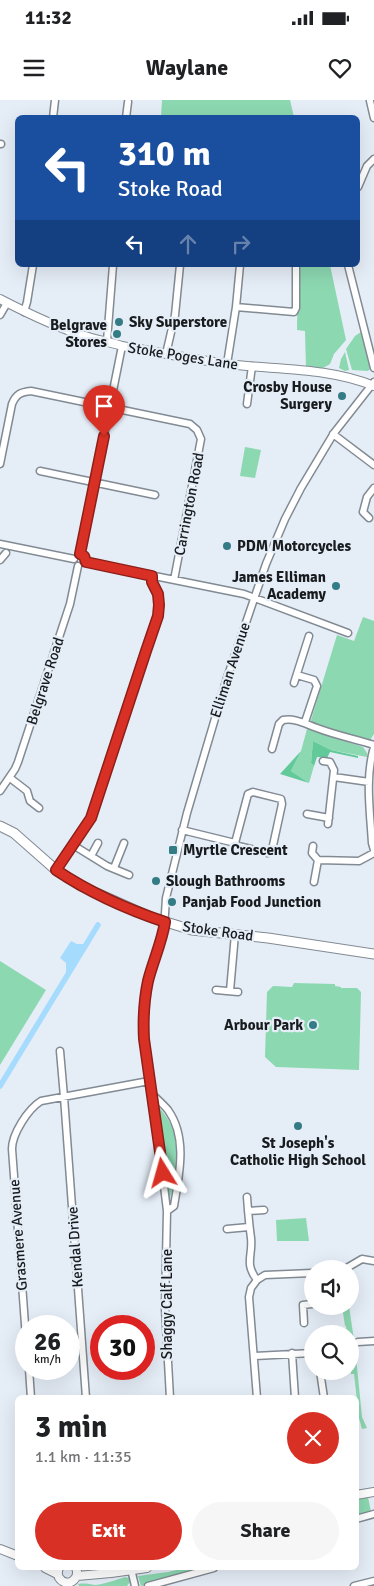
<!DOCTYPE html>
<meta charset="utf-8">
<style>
:root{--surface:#fff;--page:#f6f6f6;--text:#202124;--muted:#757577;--accent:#d93025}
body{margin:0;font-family:Signika,sans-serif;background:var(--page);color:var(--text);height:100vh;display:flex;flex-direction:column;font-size:19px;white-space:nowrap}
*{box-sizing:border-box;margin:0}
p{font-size:16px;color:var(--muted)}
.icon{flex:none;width:28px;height:28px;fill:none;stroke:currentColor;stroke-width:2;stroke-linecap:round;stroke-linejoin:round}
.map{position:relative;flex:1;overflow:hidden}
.drawer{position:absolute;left:15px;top:1295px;width:344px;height:175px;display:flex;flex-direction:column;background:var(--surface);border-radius:8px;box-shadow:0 5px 20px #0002}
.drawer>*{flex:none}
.guide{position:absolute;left:15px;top:15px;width:345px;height:152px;border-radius:8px;box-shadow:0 5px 20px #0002;background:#1a4fa0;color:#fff;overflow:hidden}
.fabs{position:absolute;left:304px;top:1160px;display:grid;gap:10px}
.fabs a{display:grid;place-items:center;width:55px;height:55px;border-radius:50%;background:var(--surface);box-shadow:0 5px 20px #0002;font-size:25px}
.speed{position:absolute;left:15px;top:1215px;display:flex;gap:10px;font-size:25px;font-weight:700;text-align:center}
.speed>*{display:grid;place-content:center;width:65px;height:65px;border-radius:50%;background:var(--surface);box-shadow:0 5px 20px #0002;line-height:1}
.speed small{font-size:12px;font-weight:400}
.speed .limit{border:8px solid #d22;background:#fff;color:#111}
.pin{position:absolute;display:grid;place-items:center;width:42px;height:42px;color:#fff;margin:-51px -21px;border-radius:50% 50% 50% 0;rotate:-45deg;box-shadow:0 0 5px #0007}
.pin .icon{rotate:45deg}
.me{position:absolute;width:55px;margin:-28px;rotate:352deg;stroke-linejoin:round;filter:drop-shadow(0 0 4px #0008)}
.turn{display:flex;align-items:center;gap:18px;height:105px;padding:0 20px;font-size:22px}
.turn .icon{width:65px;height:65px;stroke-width:2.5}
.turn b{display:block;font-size:35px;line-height:42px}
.lanes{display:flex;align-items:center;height:48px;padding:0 20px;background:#0003;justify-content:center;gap:25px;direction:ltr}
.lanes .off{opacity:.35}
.round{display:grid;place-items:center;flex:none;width:52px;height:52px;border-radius:26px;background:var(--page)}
.headline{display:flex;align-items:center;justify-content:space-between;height:85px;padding:0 20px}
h1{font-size:30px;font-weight:800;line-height:38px}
.button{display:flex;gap:10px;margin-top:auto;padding:10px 20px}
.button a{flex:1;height:58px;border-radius:30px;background:var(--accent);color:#fff;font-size:20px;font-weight:800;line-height:58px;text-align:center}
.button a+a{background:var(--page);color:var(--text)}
.status{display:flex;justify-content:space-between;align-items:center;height:35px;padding:0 25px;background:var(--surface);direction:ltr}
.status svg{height:14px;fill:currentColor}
header{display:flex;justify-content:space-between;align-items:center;height:65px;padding:0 20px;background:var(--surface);font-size:22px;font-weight:800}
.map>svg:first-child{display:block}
.green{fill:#8cd8b1}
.forest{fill:#62ca99}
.water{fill:#a5dbfd}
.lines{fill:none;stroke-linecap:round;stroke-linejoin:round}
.canal{stroke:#a5dbfd;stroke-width:5.5}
.minor-casing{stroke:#828a93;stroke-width:9}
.tertiary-casing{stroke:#828a93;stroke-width:10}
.secondary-casing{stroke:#828a93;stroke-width:11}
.minor{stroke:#fff;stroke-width:6}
.tertiary{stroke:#fff;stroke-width:8}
.secondary{stroke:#fff;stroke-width:9}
.route-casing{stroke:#8d1f18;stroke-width:12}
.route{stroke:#d93025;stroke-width:9}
.poi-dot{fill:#337b85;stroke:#e5edf7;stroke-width:2}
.labels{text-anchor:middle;stroke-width:4.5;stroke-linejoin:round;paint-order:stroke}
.poi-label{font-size:15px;font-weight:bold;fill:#191c1f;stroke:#e5edf7;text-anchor:start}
.street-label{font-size:15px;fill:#191c1f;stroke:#e5edf7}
</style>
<div class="status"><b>11:32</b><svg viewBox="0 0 49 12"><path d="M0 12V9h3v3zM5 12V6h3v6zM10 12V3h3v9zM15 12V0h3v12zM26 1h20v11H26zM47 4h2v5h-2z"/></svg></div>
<header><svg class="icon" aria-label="menu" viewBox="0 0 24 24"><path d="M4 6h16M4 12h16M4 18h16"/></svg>Waylane<svg class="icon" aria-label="heart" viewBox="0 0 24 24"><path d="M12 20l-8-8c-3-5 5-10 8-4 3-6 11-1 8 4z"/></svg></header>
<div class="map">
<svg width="374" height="1486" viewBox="0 0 374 1486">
<rect width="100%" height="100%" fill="#e5edf7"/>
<path class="green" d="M162 0H290L294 17H161Z
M298 165H330L346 240 334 254 330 264 323 268 306 267 305 231 297 230Z
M361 232 370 269 368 271 352 270 346 249 355 236Z
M345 252 349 270 345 271 339 268 341 259Z
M245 347 261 350 255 378 240 376Z
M363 517 374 521V634L370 640 367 641 313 624 311 620 337 535 354 541Z
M307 629 363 647 367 653V657L331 650 313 641 311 663 314 666 309 683 291 671 301 651Z
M0 861 46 890 0 965Z
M294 883 335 884V886L341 887V888H357L361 892 359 970 276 967 265 957 267 892 273 886 292 887Z
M158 1006C164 1013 170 1021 173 1030 180 1049 173 1085 169 1105Z
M306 1118 309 1141H277L276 1120Z
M342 1206H349L355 1247 362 1317 367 1328 362 1329 359 1318 354 1274H351L350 1234H347L346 1226H345Z
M368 1397 371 1412 356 1416V1400Z
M185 1468H201L202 1470 141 1486 138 1476 168 1472Z
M125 1477 129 1478 130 1482 127 1486H79L78 1484C85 1483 89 1484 95 1485 101 1485 119 1479 125 1477Z"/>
<path class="forest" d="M313 641 331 650 358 656V658L330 652 327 658 317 657 314 666 311 663Z
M301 651 291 671 309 683 280 674Z"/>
<path class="water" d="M71 841 77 844H86L66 877V863L60 858Z"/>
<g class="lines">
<path class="canal" d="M0 986 98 825"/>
<defs>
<path id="minor" d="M370 1 374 18
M53 18 55 0
M126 18 128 2
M0 44H1
M358 87 367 66 374 59
M348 165 374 268
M236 207 294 212 296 208V165
M24 212 27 202 33 165
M0 215 7 203
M107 241 113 165
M166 254 175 215 180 165
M227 264 236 207 240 165
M247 304 252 266
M333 334 374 365
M0 364 12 304C16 294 21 292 31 291L190 324 197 330 201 339 174 480
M40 371 155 395
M369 418 363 412 367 397 374 388
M0 444 74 459
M80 455 122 246
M0 460 6 453
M85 462 244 494 348 533
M297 575 314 580 317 586 305 622
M294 583 309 536
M374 647C365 677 370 711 372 743L374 750
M272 649 279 624 283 620C296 618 305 624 317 628 335 635 355 639 374 645
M323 661 330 662 334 670 328 724
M334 677 369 682
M10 678 27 691 30 701 39 708
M0 691 15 669 18 662 70 504 78 466
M307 714 329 718
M182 730 235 743 238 746 268 753 272 750 282 704 281 699 253 692 248 694 235 743
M73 745 107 766 129 775
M313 746 312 753 318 760 359 761 374 753
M91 756 98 743
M114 768 124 743
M56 770 91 718 146 551 158 515 159 505 158 494 152 482V476
M314 782 318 760
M216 890 238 892
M230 891 235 834
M60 951 64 997 86 1298
M151 993C157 999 163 1004 168 1010 188 1038 179 1075 174 1106L167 1111
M247 1097C248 1111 249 1124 251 1138 253 1156 244 1163 257 1180
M248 1111 264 1110
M227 1129 249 1127
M345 1169 362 1159 374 1161
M304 1223 303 1205 312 1204
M26 1238 12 1049C12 1034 28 1009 41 1001L149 981
M358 1242 374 1241
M292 1253 295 1298
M255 1256 312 1253
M29 1269 31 1298
M320 1271 324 1298
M170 1298 165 1208 167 1111 158 1036 144 939 143 919 148 882 164 829 166 798 187 713 227 578 266 464 285 419 301 388 334 333 374 282
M257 1298 249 1197 251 1188 257 1180 265 1175 312 1173
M356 1419 374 1414
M131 1469 135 1486
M148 1486 214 1468
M354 1486 374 1481"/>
<path id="tertiary" d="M0 199C27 213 55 227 85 236 97 240 110 242 122 246 157 252 192 259 227 264 276 270 328 267 374 286
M356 1395 374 1392
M0 1449 18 1456
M45 1468 57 1474
M59 1468C56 1475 59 1481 67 1483 75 1482 79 1475 76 1468
M77 1476 111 1473 147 1468"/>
<path id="secondary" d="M0 726 14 733 56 770 81 786 153 818 192 830 268 838 374 854"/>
</defs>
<use href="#minor" class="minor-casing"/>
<use href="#tertiary" class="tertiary-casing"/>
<use href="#secondary" class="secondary-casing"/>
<use href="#minor" class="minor"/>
<use href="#tertiary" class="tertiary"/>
<use href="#secondary" class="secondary"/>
</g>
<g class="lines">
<defs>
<path id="route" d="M104 336 80 454 84 456 86 462 152 476V482L158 494 159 505 158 516 146 551 91 718 56 770C89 792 126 809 165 822 162 842 153 861 148 881 144 900 143 920 144 939L163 1073"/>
</defs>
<use href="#route" class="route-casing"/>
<use href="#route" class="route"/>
</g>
<g class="poi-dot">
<circle cx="119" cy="222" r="5"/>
<circle cx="117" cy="234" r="5"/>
<circle cx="342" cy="296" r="5"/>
<circle cx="227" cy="446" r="5"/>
<circle cx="336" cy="486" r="5"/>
<rect x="168" y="745" width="10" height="10" rx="2.5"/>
<circle cx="156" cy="781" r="5"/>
<circle cx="172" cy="802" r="5"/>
<circle cx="313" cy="925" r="5"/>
<circle cx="298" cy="1026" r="5"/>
</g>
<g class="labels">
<g class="poi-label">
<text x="129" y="227">Sky Superstore</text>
<text x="107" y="230" text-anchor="end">Belgrave<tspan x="107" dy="17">Stores</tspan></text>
<text x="332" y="292" text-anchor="end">Crosby House<tspan x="332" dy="17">Surgery</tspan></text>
<text x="237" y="451">PDM Motorcycles</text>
<text x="326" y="482" text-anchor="end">James Elliman<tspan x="326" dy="17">Academy</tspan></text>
<text x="183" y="755">Myrtle Crescent</text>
<text x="166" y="786">Slough Bathrooms</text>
<text x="182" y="807">Panjab Food Junction</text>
<text x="303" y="930" text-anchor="end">Arbour Park</text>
<text x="298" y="1048" text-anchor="middle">St Joseph's<tspan x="298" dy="17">Catholic High School</tspan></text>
</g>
<g class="street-label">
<text transform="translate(183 256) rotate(9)" y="5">Stoke Poges Lane</text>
<text transform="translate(189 404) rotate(-79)" y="5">Carrington Road</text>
<text transform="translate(230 570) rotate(-72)" y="5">Elliman Avenue</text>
<text transform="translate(45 581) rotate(-72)" y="5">Belgrave Road</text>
<text transform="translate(218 831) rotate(8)" y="5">Stoke Road</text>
<text transform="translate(18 1135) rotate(-94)" y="5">Grasmere Avenue</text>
<text transform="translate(75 1147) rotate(-94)" y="5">Kendal Drive</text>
<text transform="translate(167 1204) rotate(-90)" y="5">Shaggy Calf Lane</text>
</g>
</g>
</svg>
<div class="fabs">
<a><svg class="icon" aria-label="sound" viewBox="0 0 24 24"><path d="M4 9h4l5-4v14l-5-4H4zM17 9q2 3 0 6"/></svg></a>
<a><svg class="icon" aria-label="search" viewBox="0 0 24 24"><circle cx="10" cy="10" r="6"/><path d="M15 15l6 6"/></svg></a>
</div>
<div class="speed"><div>26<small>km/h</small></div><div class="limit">30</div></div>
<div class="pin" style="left:104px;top:336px;background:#d93025"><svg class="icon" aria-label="arrive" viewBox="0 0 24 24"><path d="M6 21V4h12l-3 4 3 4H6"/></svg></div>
<svg class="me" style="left:163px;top:1073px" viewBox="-20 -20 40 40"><path d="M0-17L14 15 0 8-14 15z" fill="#d93025" stroke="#fff" stroke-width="4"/></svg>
<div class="guide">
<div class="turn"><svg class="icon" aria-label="left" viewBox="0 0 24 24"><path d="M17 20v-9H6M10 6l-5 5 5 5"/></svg><div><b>310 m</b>Stoke Road</div></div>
<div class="lanes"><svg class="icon" aria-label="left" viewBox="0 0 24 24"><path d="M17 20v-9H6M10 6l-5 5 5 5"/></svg><svg class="icon off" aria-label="ahead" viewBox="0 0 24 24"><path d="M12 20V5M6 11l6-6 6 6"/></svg><svg class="icon off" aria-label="right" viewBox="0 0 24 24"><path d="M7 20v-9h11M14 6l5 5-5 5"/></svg></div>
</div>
<section class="drawer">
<div class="headline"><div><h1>3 min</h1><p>1.1 km · 11:35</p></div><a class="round" style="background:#d93025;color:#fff"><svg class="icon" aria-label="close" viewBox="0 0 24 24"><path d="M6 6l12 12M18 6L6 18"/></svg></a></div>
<div class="button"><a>Exit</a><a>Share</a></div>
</section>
</div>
